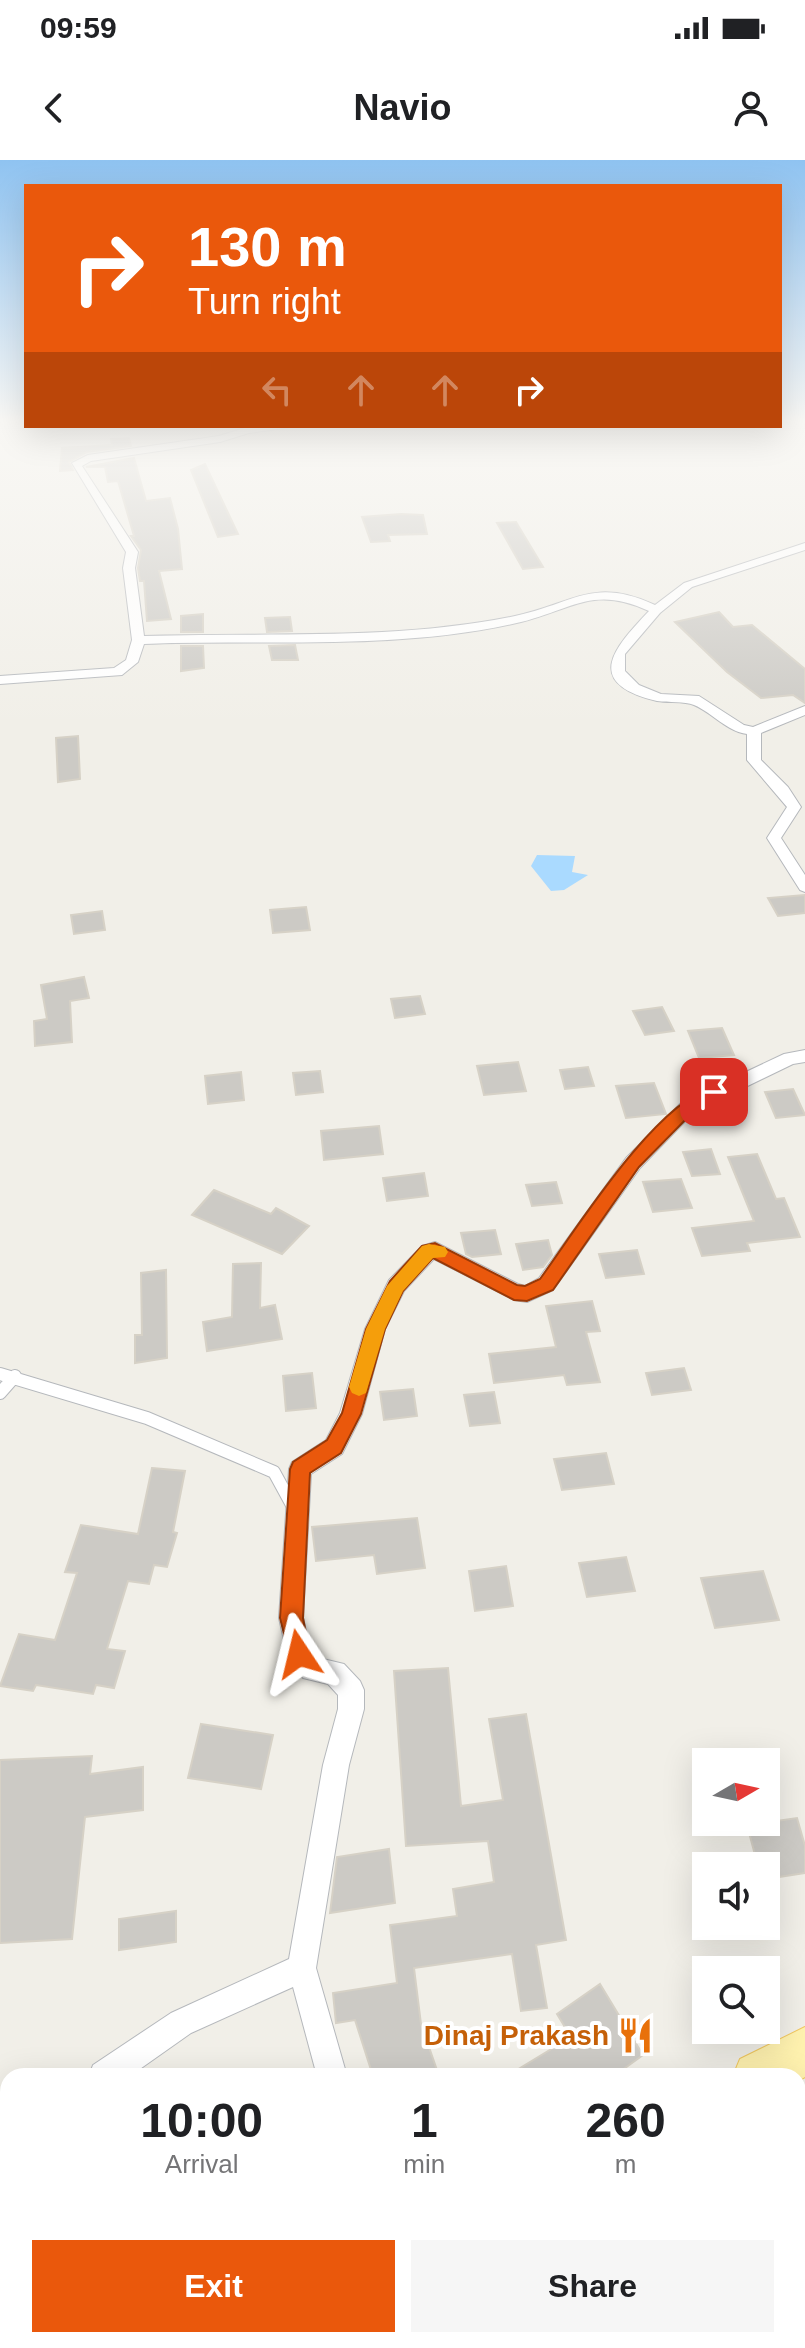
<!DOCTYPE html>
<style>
:root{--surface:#fff;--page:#f6f6f6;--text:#202124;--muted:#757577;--accent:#ea580c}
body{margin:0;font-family:Helvetica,sans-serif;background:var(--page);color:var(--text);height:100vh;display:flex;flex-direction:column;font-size:30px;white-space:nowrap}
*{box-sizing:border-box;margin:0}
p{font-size:26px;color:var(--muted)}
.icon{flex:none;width:44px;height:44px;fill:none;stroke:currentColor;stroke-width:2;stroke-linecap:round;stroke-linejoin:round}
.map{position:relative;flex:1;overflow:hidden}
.details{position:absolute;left:0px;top:1908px;width:806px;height:280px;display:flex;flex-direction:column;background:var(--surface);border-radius:24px 24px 0 0;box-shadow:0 8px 32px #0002}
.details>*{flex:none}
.guide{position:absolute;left:24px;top:24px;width:758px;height:244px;border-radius:0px;box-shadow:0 8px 32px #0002;background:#ea580c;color:#fff;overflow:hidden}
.needle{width:52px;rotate:81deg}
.fabs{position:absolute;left:692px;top:1588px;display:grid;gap:16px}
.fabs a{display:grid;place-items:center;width:88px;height:88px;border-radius:0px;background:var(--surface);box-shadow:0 8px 32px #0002;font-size:40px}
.pin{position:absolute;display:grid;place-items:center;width:68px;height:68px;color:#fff;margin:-34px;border-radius:16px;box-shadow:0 4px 12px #0006}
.me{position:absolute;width:88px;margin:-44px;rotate:350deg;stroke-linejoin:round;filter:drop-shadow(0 0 6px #0008)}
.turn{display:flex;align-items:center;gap:28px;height:168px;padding:0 32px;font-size:36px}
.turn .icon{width:104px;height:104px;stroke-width:2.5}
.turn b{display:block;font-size:56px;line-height:68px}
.lanes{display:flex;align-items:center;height:76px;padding:0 32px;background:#0003;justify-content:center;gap:40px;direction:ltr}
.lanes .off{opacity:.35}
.eta{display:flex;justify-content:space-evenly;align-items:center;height:136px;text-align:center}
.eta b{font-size:48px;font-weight:700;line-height:56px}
.button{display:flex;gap:16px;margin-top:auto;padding:16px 32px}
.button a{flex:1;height:92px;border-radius:0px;background:var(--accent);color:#fff;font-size:32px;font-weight:700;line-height:92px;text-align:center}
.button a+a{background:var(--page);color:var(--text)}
.status{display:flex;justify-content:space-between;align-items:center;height:56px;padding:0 40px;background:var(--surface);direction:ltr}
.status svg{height:22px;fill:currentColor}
header{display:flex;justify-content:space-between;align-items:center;height:104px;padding:0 32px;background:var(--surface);font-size:36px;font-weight:700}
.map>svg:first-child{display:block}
.water{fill:#aadaff}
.building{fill:#cccac5;stroke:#d6d1c6;stroke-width:2}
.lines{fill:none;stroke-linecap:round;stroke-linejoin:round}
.service-casing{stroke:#b5b8bc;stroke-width:14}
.minor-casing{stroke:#b5b8bc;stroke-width:2}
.primary-casing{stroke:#f2c960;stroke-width:2}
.service{stroke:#fff;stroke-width:12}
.minor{fill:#fff;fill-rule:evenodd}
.primary{fill:#fff2af;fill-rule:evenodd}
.route{fill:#ea580c;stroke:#983908;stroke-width:2}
.slow{fill:#f59e0b}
.labels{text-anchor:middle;stroke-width:8;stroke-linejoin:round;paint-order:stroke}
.near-food-label{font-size:28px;font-weight:bold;fill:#c56008;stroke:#fff;text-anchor:end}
</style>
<div class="status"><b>09:59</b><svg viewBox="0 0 49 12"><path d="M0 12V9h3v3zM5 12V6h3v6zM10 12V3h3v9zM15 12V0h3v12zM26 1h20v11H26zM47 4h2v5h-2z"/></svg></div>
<header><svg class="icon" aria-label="back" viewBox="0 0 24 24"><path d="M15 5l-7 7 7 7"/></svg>Navio<svg class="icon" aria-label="person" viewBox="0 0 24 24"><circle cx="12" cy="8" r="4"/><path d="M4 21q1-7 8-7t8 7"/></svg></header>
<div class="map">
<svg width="805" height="2188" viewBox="0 0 805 2188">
<rect width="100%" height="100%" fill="#f1efe8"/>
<path class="water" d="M537 695 575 696 572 712 588 715 564 730 551 731 531 706Z"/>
<path class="building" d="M129 278 131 286 87 292 69 302 73 310 60 311 62 288 112 285 111 279Z
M134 298 146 341 170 338 178 369 182 409 159 411 171 459 147 461 144 421H140L138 408 141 390 131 376H134L118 321 108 322 105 307H86Z
M205 304 238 374 218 377 191 310Z
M401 354 423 355 427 374 388 375 390 381 371 382 362 357Z
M516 362 543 407 523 409 497 363Z
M719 452 733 467 752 465 805 509V543L793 535 761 538 727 512 675 462Z
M203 454V472H181V456Z
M290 457 292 471 267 472 265 458Z
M295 485 298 500H272L269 486Z
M181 486H203L204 508 181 511Z
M78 576 80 619 58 622 56 578Z
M805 735V753L778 756 768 738Z
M306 747 310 770 273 773 270 750Z
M102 751 105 770 74 774 71 755Z
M84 817 89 838 70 841 72 882 35 886 34 861 47 859 41 825Z
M420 836 425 854 395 858 391 839Z
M662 847 674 871 645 875 633 851Z
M722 868 734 895 699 898 688 871Z
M518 902 526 931 484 935 477 906Z
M588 907 594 926 565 929 560 910Z
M320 911 323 932 296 935 293 913Z
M241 912 244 940 208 944 205 916Z
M654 923 666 954 626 958 616 926Z
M793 929 805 955 776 958 765 932Z
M379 966 383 994 324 1000 321 971Z
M711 989 720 1014 692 1016 683 992Z
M757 994 776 1039 784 1038 800 1077 747 1083 750 1091 702 1096 692 1068 754 1061 728 997Z
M424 1013 428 1036 387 1041 383 1018Z
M681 1019 692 1048 653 1052 643 1022Z
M556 1022 562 1043 532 1046 526 1025Z
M214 1030 271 1054 276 1048 309 1066 282 1094 192 1055Z
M495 1070 501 1094 472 1097 466 1094 461 1073Z
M548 1080 552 1095 543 1107 523 1110 516 1084Z
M637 1090 644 1114 606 1118 599 1094Z
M261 1103 260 1148 275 1145 282 1179 207 1191 203 1162 232 1157 233 1104Z
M166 1110 167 1198 135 1203V1175H142L141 1113Z
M592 1141 600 1171 586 1172 600 1222 567 1225 564 1215 494 1223 489 1194 556 1187 546 1146Z
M684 1208 691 1230 652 1235 646 1213Z
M312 1213 316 1248 286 1251 283 1216Z
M413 1229 417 1256 384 1260 380 1232Z
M494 1232 500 1263 470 1266 464 1235Z
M606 1293 614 1324 562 1330 554 1299Z
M152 1308 185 1311 173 1372 177 1373 167 1407 154 1405 149 1424 128 1421 107 1489 125 1491 114 1528 96 1525 93 1534 36 1525 33 1531 0 1526 19 1474 55 1480 77 1413 65 1412 81 1365 138 1374Z
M417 1358 425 1408 377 1414 374 1395 316 1401 312 1367Z
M626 1397 635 1431 587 1437 579 1403Z
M506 1406 513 1446 475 1451 469 1411Z
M763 1411 779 1460 715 1468 701 1418Z
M448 1508 461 1646 503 1640 489 1559 526 1554 566 1780 536 1785 547 1848 521 1851 512 1794 414 1808 421 1864 439 1916H373L355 1860 336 1863 333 1833 397 1823 390 1765 457 1756 453 1729 494 1722 488 1681 406 1686 394 1511Z
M201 1564 273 1575 261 1629 188 1618Z
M92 1596 90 1614 143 1607V1650L85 1657 72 1779 0 1783V1600Z
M797 1658 805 1686V1713L766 1719V1706H758L747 1665Z
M389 1689 395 1743 330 1753 337 1697Z
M176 1751V1782L119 1790V1759Z
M600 1824 643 1895 614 1916H507L571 1877 557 1854Z"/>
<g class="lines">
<defs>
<path id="service" d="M0 1214 147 1258 274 1312 292 1345
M0 1233 15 1216"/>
<path id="minor" d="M299 266 249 273 220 282 91 301 82 306 138 392 135 408 144 476C267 472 393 481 515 456 573 444 593 416 655 445L684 423 805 383V390L692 427 660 453 625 494V511L639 525 661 534 699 536 744 565 753 567 805 546V555L761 573V600L788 627 801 647 781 678 805 715V732L800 730 767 678 787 647 747 600V574C726 571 713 553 694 545 684 541 669 543 657 541 582 523 614 488 649 451 594 425 573 449 521 462 399 491 268 479 144 484L138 502 122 515 0 524V516L114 508 126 500 132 480 123 408 126 392 72 303 88 295 219 276 248 267Z
M805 890V902L793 904 694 952 640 1008 553 1130 527 1142 514 1140 434 1099 404 1131 385 1169 362 1254 342 1294 311 1314 303 1458 310 1488 319 1498 344 1504 360 1521 364 1530V1549L349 1605 316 1808 347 1916H317L293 1827 191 1873 130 1916H89L93 1905 171 1853 289 1799 323 1605 338 1549V1535L328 1524 303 1518 287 1494 279 1458 289 1309 292 1302 326 1280 340 1253 365 1169 389 1120 422 1086 435 1082 518 1124 525 1126 539 1118 626 998 682 942 784 894Z
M8 1965V1998L0 2002V1969Z"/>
<path id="primary" d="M805 1867V1917L798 1921V1916H733L740 1899Z
M396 2180H455L452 2188H393Z"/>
</defs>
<use href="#service" class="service-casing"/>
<use href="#minor" class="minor-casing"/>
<use href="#primary" class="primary-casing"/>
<use href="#service" class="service"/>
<use href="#minor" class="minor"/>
<use href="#primary" class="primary"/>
</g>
<linearGradient id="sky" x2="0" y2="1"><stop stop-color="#8fc3f1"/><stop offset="0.46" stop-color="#f9f8f5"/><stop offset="1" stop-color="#f9f8f5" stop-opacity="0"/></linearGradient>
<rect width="805" height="567" fill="url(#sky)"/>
<path class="route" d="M714 926 720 928V936L694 951 639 1007 553 1130 527 1141 514 1140 433 1098 403 1131 385 1169 361 1254 341 1293 310 1313 303 1458 310 1494 307 1502 299 1505 291 1502 280 1458 290 1309 293 1302 327 1280 342 1253 366 1169 390 1121 422 1086 435 1083 517 1125 525 1126 540 1119C577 1068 654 944 714 926Z"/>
<path class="slow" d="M429 1084 445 1087 448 1092 445 1097 433 1098 403 1131 385 1169 366 1233 359 1236 352 1233 349 1227 366 1169 387 1126 422 1086Z"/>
<defs>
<symbol id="restaurant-bare" viewBox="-9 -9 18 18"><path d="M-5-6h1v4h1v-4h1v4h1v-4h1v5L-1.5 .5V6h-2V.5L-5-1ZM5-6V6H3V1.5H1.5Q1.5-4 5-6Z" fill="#e8710a" stroke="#fff" stroke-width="2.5" paint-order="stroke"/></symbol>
</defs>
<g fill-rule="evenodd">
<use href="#restaurant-bare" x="610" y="1850" width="51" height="51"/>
</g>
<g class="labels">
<g class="near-food-label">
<text x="609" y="1885">Dinaj Prakash</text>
</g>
</g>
</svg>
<div class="fabs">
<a><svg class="needle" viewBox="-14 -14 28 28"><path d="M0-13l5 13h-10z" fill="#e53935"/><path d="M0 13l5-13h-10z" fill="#757577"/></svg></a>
<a><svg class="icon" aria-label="sound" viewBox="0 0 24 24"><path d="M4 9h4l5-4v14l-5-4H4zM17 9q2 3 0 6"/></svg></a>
<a><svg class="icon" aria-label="search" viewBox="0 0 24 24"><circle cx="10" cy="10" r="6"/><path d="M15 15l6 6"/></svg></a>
</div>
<div class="pin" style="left:714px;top:932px;background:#d93025"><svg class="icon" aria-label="arrive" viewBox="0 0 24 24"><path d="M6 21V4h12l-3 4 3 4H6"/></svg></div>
<svg class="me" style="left:299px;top:1494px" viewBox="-20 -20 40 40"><path d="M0-17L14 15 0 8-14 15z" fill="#ea580c" stroke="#fff" stroke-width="4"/></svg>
<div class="guide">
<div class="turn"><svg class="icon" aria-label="right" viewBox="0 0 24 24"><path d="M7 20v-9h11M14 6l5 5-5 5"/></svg><div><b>130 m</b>Turn right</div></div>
<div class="lanes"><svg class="icon off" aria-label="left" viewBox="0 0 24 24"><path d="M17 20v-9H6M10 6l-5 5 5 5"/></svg><svg class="icon off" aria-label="ahead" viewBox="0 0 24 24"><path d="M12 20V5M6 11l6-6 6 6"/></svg><svg class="icon off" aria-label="ahead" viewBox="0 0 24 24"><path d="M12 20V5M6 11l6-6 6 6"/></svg><svg class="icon" aria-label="right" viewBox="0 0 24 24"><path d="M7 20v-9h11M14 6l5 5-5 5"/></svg></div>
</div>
<section class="details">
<div class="eta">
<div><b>10:00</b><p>Arrival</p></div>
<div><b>1</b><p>min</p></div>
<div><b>260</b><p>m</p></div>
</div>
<div class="button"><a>Exit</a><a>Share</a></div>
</section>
</div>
